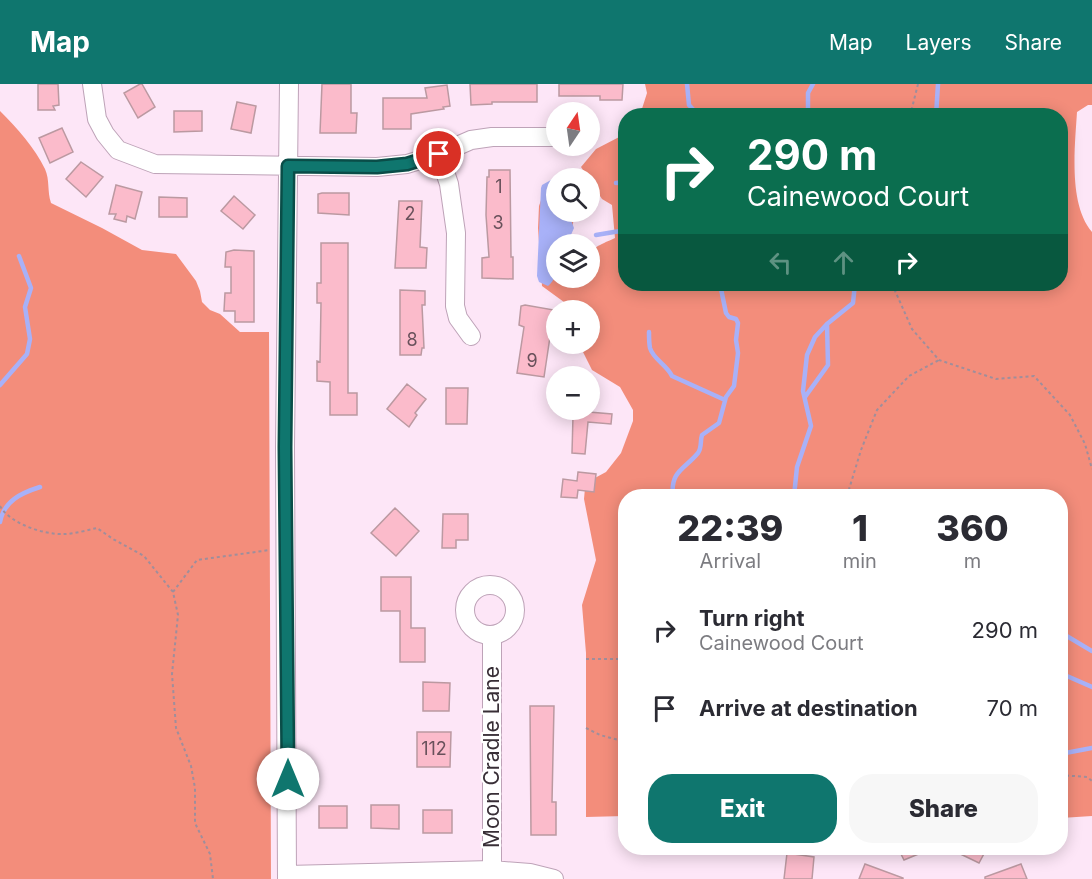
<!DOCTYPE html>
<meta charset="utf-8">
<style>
:root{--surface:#fff;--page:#f7f7f7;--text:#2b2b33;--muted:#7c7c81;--accent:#0f766e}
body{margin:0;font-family:Inter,sans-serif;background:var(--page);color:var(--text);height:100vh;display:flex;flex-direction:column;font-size:22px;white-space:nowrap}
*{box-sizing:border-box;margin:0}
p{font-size:20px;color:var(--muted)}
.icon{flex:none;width:33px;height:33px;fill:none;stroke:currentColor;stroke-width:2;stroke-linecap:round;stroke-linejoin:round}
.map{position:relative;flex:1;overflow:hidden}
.panel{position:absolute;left:618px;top:405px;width:450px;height:366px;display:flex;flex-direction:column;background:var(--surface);border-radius:24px;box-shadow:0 3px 15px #0003}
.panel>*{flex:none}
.top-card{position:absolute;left:618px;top:24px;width:450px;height:183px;border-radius:24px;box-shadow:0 3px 15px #0003;background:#0b6e4f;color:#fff;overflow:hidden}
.needle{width:39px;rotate:13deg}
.tools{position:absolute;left:546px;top:18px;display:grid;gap:12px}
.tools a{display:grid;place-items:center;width:54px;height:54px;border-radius:50%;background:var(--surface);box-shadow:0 3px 15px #0003;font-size:30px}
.pin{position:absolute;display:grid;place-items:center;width:51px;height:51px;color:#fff;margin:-26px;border:3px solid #fff;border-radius:50%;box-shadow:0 2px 6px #0007}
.me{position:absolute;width:66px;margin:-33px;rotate:0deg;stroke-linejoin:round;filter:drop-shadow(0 0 4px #0008)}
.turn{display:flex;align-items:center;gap:21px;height:126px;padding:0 30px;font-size:27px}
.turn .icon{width:78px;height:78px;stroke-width:2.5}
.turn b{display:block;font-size:42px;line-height:51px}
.lanes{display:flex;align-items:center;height:57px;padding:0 30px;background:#0003;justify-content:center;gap:30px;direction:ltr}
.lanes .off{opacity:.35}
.eta{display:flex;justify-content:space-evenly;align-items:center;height:102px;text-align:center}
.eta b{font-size:36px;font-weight:800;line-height:42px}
.action{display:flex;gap:12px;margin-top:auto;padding:12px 30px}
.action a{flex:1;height:69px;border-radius:24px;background:var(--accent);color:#fff;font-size:24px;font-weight:800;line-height:69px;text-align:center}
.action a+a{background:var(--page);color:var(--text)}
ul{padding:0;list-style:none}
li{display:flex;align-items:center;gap:18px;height:78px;padding:0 30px}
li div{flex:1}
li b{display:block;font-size:22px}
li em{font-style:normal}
header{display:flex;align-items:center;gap:36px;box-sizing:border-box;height:84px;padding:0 30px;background:var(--accent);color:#fff}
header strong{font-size:28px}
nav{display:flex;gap:33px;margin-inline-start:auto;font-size:21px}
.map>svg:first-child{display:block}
.forest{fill:#f38d7b}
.water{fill:#a8b1f8}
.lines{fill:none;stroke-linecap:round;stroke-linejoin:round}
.stream{stroke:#a8b1f8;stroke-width:4.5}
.building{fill:#fbbbcb;stroke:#bb99a1;stroke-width:1.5}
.minor-casing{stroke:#bea3b8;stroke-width:20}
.path{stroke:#9f8e9b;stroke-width:2;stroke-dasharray:3 3;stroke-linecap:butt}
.minor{stroke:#fff;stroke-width:18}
.route-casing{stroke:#0a4d48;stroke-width:15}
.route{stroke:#0f766e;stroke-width:10}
.labels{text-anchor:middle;stroke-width:4.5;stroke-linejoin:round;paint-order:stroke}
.number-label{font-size:18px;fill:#69515b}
.street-label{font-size:21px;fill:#382e36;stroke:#fff}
</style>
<header>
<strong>Map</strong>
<nav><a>Map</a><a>Layers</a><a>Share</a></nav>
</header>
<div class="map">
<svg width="1092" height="795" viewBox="0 0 1092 795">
<rect width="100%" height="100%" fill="#fde6f7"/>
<path class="forest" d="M645 0H1092V21H1088L1077 28C1075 62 1068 120 1092 148V732L1061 734 1060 412H626L625 732 586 733V569L582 521 596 476 584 415 585 404 593 395 606 388 621 369 633 337V326L620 303 592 286 579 260H590V226H570L568 221 542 202 538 144 539 122 547 99 556 128H574V134L569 160H556V194H563L562 197 572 202 577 194H590C590 164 588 166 615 154L612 121 602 115 581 83 596 65 625 50 626 200H1060V32L640 31 647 9Z
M0 27C17 44 35 64 45 85 50 96 47 107 51 119L102 144 142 166 176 170 196 197 200 207 202 218 210 226 220 230 240 248H269L271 795H0Z"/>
<path class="water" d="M558 92 564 94H556V128H568L574 144 567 160H556C556 175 560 192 548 202L539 198 537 192 541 104 542 101Z"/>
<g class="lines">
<path class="stream" d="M687 0 689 21 699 32
M808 32V9L813 0
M936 32 938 0
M616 99 626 98
M596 151 626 146
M649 248C649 253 649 259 650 264 653 275 667 281 672 292L725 316
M0 301 27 270 30 255 25 223 31 204 19 172
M805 313 828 281 827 240
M673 412C670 387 685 385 698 369 702 364 700 357 702 351L719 339 726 313 734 302 738 269 736 256 738 239 736 235 729 233 726 229 720 200
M794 412 797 383 811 342 803 307 807 271 815 253 827 240 853 219 855 200
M0 438C4 417 21 409 40 403
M1060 548 1092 567
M1060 589 1092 603
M1060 670 1092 664"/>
</g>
<path class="building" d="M38 0H58L59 21 53 22 55 26H38Z
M140 0H142L155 23 138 34 124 9Z
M322 0H351V29H357L356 49H320Z
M470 0H537V18H492V20L471 21Z
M559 0H623L622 16H600V12H559Z
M447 1 450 22 443 23 444 25 411 30V45H383V14H427L425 4Z
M237 18 256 22 251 49 231 45Z
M174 27H202V47L174 48Z
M62 44 73 68 50 79 39 54Z
M81 78 103 93 86 113 66 95Z
M489 86H510L511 173H513V195L482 194V174L489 173 486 131 487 93H489Z
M116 101 142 108 135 135 127 132 126 138 114 135 116 130H109Z
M322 109H349V131L318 129V110Z
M234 112 255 131 243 145 221 127Z
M159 113 187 114V133H159Z
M399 117H422L420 163 427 164 426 184H395Z
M321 159H348V309H357V331H330V298L317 297V277L320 278 321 219H317V199H321Z
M234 166 254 167V238H235V227H224L225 209H231V183H225L226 168Z
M400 206 425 207V221H422L424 264H422L421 271H400Z
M525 221 554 226 544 293 517 289 524 243 519 241 521 222Z
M407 300 426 315 415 329 417 331 409 343 387 325Z
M446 304H468L467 340H446Z
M577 327 612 330 611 340 588 338 585 370 572 369 573 332H576Z
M578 388 596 390 594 408 578 406 577 414 561 413 563 395 577 397Z
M395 424 419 447 396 472 371 449Z
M443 430H468V456H456V464H442Z
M381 493H411V544H425V578H400V527H381Z
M423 598 450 599 449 627H423Z
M530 622H554L552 718H556V751H531Z
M417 648H451L450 683H417Z
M371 721H399V745L371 744Z
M319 722H347V744H319Z
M423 726H452V749H423Z
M898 764H933L904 776Z
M948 764H987L979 779Z
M787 769 814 773 812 795H784Z
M865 780 903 794V795H859Z
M1021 780 1027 795H985V793Z"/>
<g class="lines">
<defs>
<path id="minor" d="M92 0 97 35 105 50 118 66 155 80 377 83 407 80 439 70 471 56 492 53H556
M439 70 449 100 456 149 455 222 458 234 471 252
M465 526a25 25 0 1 1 50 0a25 25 0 1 1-50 0Z
M492 551V795
M287 791 492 786 530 789 554 795
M287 795 285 363 289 0"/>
</defs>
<use href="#minor" class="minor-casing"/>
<path class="path" d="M910 32 918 0
M892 200 912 245 939 276 996 295 1034 292 1070 331 1085 360 1092 385
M847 412 861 366 877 326 909 292 939 276
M0 422C10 440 45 451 64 450 75 450 87 446 97 444L113 455 144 472 173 508 178 531 172 590 176 644 191 682 195 704V739L210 770 213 795
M173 508 197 476 270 466
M586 575H626
M586 644 600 651 626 658
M1060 691 1087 693 1092 697"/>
<use href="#minor" class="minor"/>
</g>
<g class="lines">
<defs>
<path id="route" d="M288 695 285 363 288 82 377 83 407 80 439 70"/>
</defs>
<use href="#route" class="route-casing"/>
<use href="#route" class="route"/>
</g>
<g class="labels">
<g class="number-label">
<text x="499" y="109">1</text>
<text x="410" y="136">2</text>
<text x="498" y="145">3</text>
<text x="412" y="262">8</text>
<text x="532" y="283">9</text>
<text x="434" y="671">112</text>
</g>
<g class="street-label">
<text transform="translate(492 673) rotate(-90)" y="7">Moon Cradle Lane</text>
</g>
</g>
</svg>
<div class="tools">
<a><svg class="needle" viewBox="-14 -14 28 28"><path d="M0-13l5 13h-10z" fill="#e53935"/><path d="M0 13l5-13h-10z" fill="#7c7c81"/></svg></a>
<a><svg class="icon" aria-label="search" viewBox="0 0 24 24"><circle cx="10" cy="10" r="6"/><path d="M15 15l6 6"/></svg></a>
<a><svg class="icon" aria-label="layers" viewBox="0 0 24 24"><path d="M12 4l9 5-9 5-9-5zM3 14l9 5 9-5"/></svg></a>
<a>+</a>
<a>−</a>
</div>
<div class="pin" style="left:439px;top:70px;background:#d93025"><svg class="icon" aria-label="arrive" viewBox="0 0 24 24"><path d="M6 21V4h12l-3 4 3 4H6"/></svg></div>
<svg class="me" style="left:288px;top:695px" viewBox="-20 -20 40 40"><circle r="19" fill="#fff"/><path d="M0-13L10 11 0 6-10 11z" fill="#0f766e"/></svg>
<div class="top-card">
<div class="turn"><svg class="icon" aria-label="right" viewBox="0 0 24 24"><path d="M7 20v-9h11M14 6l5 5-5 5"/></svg><div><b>290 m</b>Cainewood Court</div></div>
<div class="lanes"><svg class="icon off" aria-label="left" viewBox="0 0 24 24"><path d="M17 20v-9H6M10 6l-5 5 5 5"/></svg><svg class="icon off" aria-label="ahead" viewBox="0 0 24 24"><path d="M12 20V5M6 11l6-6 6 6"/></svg><svg class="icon" aria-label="right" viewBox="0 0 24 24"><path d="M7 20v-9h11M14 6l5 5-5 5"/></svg></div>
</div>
<section class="panel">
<div class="eta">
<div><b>22:39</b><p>Arrival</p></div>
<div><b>1</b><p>min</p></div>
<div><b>360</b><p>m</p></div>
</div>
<ul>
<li><svg class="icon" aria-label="right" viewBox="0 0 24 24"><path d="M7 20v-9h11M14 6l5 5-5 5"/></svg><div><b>Turn right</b><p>Cainewood Court</p></div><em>290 m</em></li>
<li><svg class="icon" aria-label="arrive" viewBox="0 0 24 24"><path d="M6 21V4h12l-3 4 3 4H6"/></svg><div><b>Arrive at destination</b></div><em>70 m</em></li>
</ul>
<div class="action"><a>Exit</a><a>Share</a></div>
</section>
</div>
